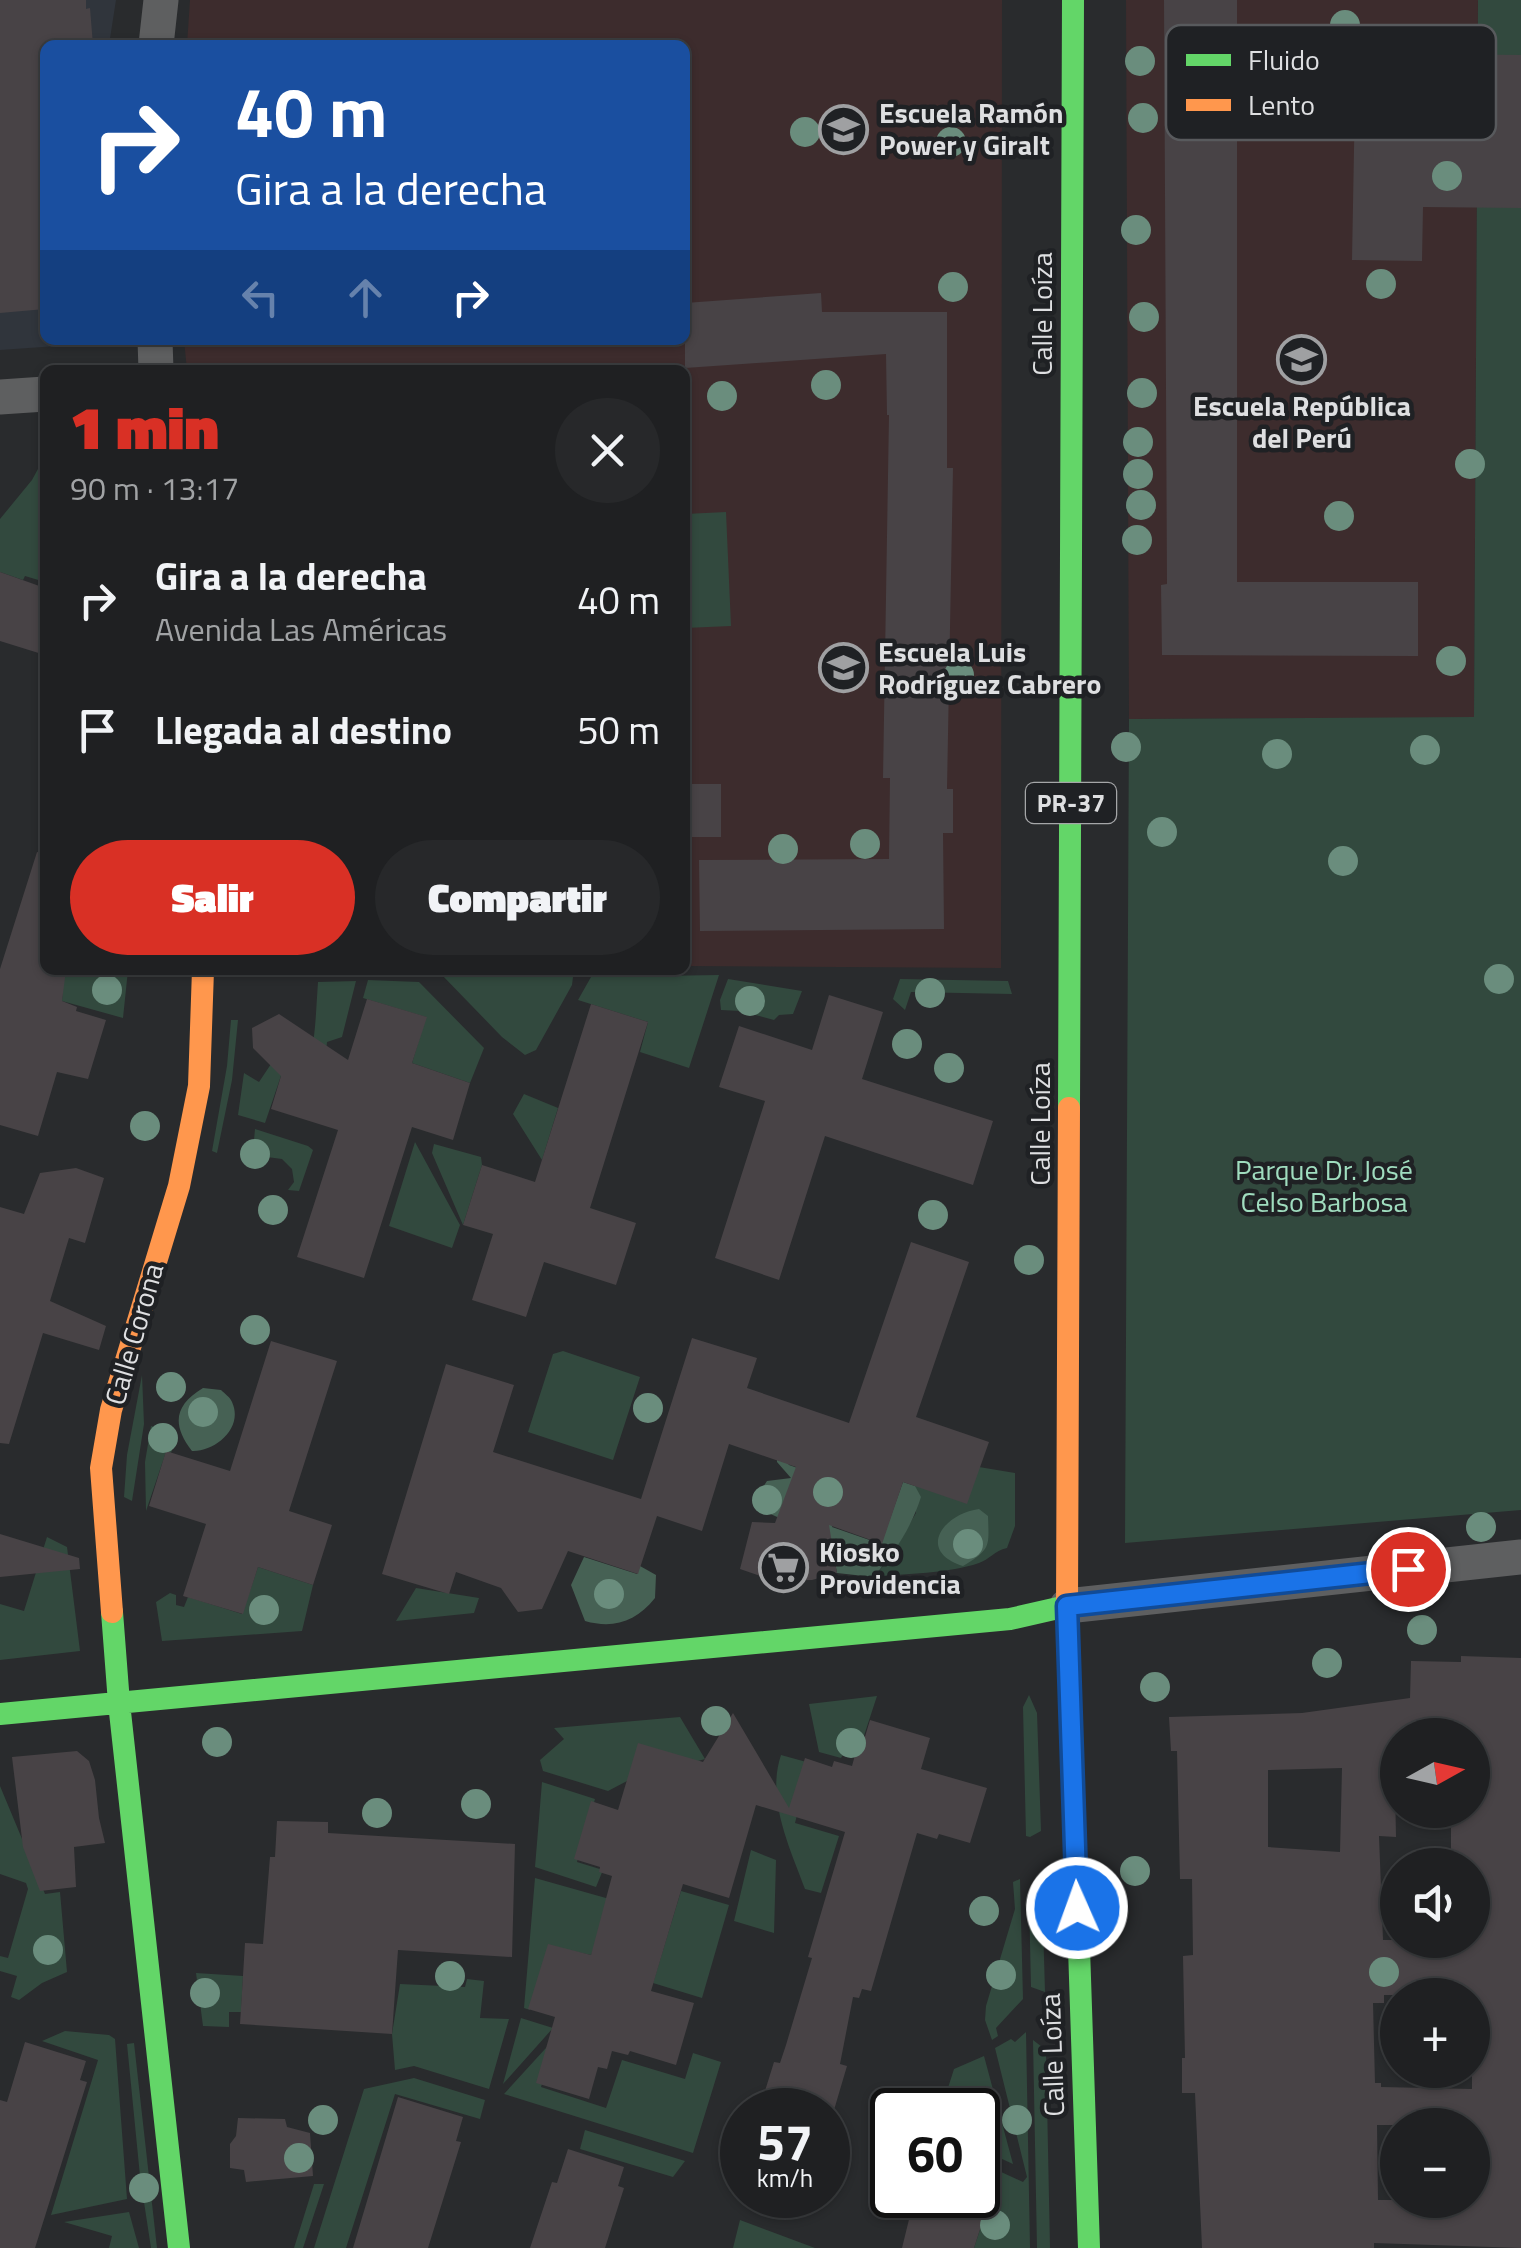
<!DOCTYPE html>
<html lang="es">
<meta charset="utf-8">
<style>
:root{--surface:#1f2022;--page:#27282a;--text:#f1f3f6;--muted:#a1a3a5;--line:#3c3e40;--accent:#d93025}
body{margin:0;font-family:"Titillium Web",sans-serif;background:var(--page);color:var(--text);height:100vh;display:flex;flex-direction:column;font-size:38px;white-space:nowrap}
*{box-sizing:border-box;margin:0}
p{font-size:32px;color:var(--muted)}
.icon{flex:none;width:55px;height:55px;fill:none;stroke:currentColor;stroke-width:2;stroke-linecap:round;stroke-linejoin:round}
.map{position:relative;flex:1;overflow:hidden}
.panel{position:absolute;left:40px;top:365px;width:650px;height:610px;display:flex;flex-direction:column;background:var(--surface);border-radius:15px;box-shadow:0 2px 8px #0004,0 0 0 2px var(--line)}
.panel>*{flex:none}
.hud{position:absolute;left:40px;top:40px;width:650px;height:305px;border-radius:15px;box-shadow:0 2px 8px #0004,0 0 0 2px var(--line);background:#1a4fa0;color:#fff;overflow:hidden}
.needle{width:65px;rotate:82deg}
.tools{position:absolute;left:1380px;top:1718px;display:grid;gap:20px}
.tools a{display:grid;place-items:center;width:110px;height:110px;border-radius:50%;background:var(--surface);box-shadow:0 2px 8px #0004,0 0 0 2px var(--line);font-size:50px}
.speed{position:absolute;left:720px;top:2088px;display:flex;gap:20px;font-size:50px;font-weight:700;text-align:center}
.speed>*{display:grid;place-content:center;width:130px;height:130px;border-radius:50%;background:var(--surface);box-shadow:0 2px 8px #0004,0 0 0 2px var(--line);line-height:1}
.speed small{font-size:25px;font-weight:400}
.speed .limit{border:5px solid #111;border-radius:15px;background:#fff;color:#111}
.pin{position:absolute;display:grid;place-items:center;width:85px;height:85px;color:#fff;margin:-42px;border:5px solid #fff;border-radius:50%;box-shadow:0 2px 10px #0007}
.me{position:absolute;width:110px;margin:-55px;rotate:358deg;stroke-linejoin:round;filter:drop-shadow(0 0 8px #0008)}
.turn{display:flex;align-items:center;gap:35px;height:210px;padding:0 30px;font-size:45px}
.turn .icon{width:130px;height:130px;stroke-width:2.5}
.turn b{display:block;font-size:70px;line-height:85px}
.lanes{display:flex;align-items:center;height:95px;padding:0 30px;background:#0003;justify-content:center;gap:50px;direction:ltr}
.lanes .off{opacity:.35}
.round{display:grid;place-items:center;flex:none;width:105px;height:105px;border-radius:52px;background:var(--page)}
.summary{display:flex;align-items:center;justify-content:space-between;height:170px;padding:0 30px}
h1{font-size:60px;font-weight:800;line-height:75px;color:var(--accent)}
.cta{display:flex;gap:20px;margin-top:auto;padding:20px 30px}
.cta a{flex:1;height:115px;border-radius:60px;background:var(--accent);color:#fff;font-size:40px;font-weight:800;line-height:115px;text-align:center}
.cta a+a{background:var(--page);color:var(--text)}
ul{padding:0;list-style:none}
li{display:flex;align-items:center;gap:30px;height:130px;padding:0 30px}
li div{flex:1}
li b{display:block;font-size:38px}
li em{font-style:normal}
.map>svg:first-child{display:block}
.built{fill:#30353c}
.education{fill:#3d2c2d}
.green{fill:#32493e}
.forest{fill:#466154}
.building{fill:#484346;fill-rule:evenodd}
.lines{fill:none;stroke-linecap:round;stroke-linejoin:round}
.street{stroke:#5e5f60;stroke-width:35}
.fast{stroke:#63d668;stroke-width:22}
.slow{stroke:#ff974d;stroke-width:22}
.tree{fill:#6a8d7d}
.route-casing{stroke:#114b97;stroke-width:25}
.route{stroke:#1a73e8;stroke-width:18}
.labels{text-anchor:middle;stroke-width:9;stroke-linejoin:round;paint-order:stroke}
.shield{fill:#1f2124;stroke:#a5a6a8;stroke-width:2.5}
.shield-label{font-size:25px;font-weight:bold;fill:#dedfe1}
.poi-label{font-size:28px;font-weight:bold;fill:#dedfe1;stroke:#1f2124;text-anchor:start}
.street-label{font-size:28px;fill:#dedfe1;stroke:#1f2124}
.park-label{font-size:28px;fill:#a0ddbf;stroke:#1f2124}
.key{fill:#1f2124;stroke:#585a5d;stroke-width:2.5}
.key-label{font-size:28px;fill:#dedfe1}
</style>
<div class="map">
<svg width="1521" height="2248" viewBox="0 0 1521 2248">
<rect width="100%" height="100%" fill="#292b2d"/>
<path class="built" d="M0 0H116L109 45H45V340H102L100 343 0 350Z"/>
<path class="education" d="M190 0H1002L1001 968 685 966V370H187L184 340H685V45H187Z
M1126 0H1478L1474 718 1129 719Z"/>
<path class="green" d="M1478 0H1521V1510L1125 1543 1129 719 1474 717Z
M45 456V582L25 576 23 580 0 572V519L32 480Z
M726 512 731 626 685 628V514Z
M64 970H128L123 1018 62 1001Z
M440 973 573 977 572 985 536 1050 525 1055 502 1037Z
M719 975 689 1068 640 1052 648 1022 578 1000 591 977Z
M728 979 802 991 793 1014 779 1015 774 1020 740 1011 721 1010 720 1000Z
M900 979 1008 981 1012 994 911 992 905 1010 893 999Z
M368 980 419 982 484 1048 470 1083 412 1063 426 1017 363 998Z
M356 981 342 1037 327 1042 325 1063 310 1059C316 1034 316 1008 318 982Z
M231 1020H238L232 1080 217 1153 212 1151 227 1066Z
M271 1064H285L265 1123 238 1115 244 1073 259 1082Z
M524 1094 558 1108 542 1160 513 1114Z
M255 1129 308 1146 313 1150 299 1191 288 1190 294 1182 292 1169 282 1159 267 1157 251 1165 243 1163 242 1151 254 1140Z
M415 1142 460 1225 452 1248 389 1226Z
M434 1144 481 1157 482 1165 463 1225 432 1153Z
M563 1351 640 1377 613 1460 528 1432 553 1354Z
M142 1375 144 1424 132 1501 124 1497 127 1455Z
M151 1426 177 1433 171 1453 166 1452 146 1511 145 1462Z
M979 1467 1015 1473V1526L1007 1548C994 1551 990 1559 979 1563 947 1574 907 1573 873 1577L888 1561 916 1513 915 1486Z
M47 1537 67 1547 80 1651 0 1660V1604L24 1611Z
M258 1567 313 1585 302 1631 162 1641 156 1602 170 1593 176 1595V1605L184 1607 188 1597 242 1614Z
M416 1588 479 1598 474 1613 396 1621Z
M1029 1695 1037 1713 1041 1831 1030 1837 1026 1836 1023 1707Z
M877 1696 857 1757 844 1753 841 1758 819 1752 809 1704Z
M680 1717 705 1759 627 1781 608 1791 543 1771 540 1760 564 1739 554 1728Z
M781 1755 810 1763 795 1823 839 1836 821 1893 805 1889C790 1848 766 1799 781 1755Z
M542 1782 595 1799 577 1862 603 1870 596 1887 535 1867Z
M0 1786 45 1894 60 1892 67 1972 42 1983 19 2000 11 1997 17 1976 0 1971V1956L8 1958 28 1889 26 1883 0 1874Z
M751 1850 776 1860 774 1933 734 1921Z
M535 1878 613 1900 591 1955 550 1946 530 2010 524 2008Z
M1020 1879 1023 1999 996 2028 998 2036 992 2040 985 2020 986 2006 1015 1909 1013 1882Z
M1042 1887 1045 1992 1031 1987 1029 1898Z
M681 1891 729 1905 702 1998 653 1983Z
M196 1973 243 1976 241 2012H229V2027L203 2026Z
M467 1979 484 1981 480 2018 509 2019 489 2089 414 2066 395 2070 392 2034 400 1984 465 1987Z
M521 2018 553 2028 503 2084Z
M65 2031 109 2035 115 2039 127 2199 51 2215 98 2060 42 2041Z
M1026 2032 1030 2248H974L999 2171 1023 2182 1027 2177 995 2048 1011 2039 1015 2042Z
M556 2037 541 2087 606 2108 622 2060 685 2079 693 2053 721 2062 693 2153 504 2094Z
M1033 2040 1046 2050 1050 2248H1037Z
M134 2043 157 2248H151L140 2176 127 2044Z
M984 2056 1013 2164 978 2148V2110H941L954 2069Z
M414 2078 485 2100 480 2119 395 2094 346 2248H314L364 2089Z
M585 2130 685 2161 673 2177 580 2149Z
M314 2184H324L303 2248H294Z
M129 2212 139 2248H109L112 2236 64 2222Z
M740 2220 815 2248H733Z"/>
<path class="forest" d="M203 1388 221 1390C225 1394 230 1397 232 1402 244 1428 215 1452 192 1451 171 1424 175 1405 203 1388Z
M777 1448 789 1465 846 1485 832 1527 881 1544 903 1482 915 1486 921 1497C912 1526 894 1555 873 1577L837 1573 831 1541 766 1512 757 1503 759 1493 767 1481 791 1478 777 1462Z
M979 1509 988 1516C989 1547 991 1549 963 1566 916 1551 943 1514 979 1509Z
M584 1557 637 1574 640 1566 656 1575 655 1598C636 1622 613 1629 585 1621L571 1585Z"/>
<path class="building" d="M0 0H86V9L90 8 93 45H45V309L0 313Z
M1164 0H1237V582H1418V656L1162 655 1161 585 1167 584Z
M1356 40 1425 41V54L1521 55V208L1423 207 1422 261 1352 260Z
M821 293 822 312H947V468H953L947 789H953V833H943L944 929 700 931 699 860 889 859 890 778H883L889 415H887L886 354 685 368V303Z
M0 572 45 588V655L0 641Z
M685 784H721V837H685Z
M37 852 45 854V970H66L62 1001 77 1007 76 1011 106 1020 88 1079 57 1072 38 1136 0 1125V969Z
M829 995 883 1012 862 1079 993 1121 973 1185 825 1136 779 1280 715 1258 765 1101 719 1087 739 1026 812 1050Z
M367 999 427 1017 412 1063 470 1083 453 1140 412 1127 364 1278 297 1257 338 1130 271 1109 281 1076 253 1048 252 1028 279 1014 348 1060Z
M591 1004 648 1022 590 1208 636 1223 616 1285 544 1262 526 1317 472 1300 493 1234 463 1225 482 1165 535 1182Z
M76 1168 104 1178 85 1243 69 1238 50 1301 106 1326 99 1350 43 1333 9 1444 0 1443V1207L24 1214 40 1173Z
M911 1242 969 1262 916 1417 989 1442 967 1504 903 1482 882 1544 829 1525 837 1573 812 1580 775 1581 740 1569 752 1522 775 1523 796 1467 729 1444 702 1531 657 1516 638 1574 568 1551 542 1609 518 1612 501 1588 456 1572 449 1594 382 1574 446 1364 514 1385 493 1452 641 1499 692 1338 757 1358 747 1388 849 1423Z
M271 1341 337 1361 289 1511 332 1525 313 1585 258 1567 243 1614 183 1596 206 1524 149 1506 166 1451 230 1471Z
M0 1534 79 1558 80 1569 0 1577Z
M1461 1656 1521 1658V2248L1374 2243V2248H1202L1195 2093H1182V2058H1185L1183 1956 1193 1955 1192 1879H1180L1177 1751H1171L1169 1717 1302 1713 1410 1698 1411 1661 1461 1662ZM1394 1735H1472V1810H1451V1865H1472V1940H1383L1379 1836 1396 1837ZM1342 1768 1340 1852 1268 1847V1770ZM1384 1995H1472V2089L1381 2087V2083H1375L1373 2003H1384ZM1377 2125H1472V2200H1378Z
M733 1713 789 1808 805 1758 832 1767 834 1761 852 1766 857 1748 861 1750 870 1720 930 1738 921 1769 987 1788 970 1843 939 1834 937 1839 917 1833 871 1991 862 1989 859 1998 853 1997 840 2064 847 2066 834 2110H759L774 2062 780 2063 786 2045 812 1958 808 1957 845 1832 756 1805 729 1898 683 1884 651 1991 694 2003 676 2065 630 2051 628 2055 612 2051 607 2069 598 2067 589 2099 536 2083 555 2017 528 2009 548 1944 591 1955 612 1876 599 1872 600 1867 574 1859 591 1801 618 1810 638 1743 703 1762Z
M77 1751 89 1761 95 1780 99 1818 105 1843 74 1847 76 1887 40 1891 23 1847 12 1757Z
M277 1821 328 1822V1833L515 1844 512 1957 398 1950 392 2034 240 2024 245 1943 263 1944 270 1857H275Z
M25 2042 86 2061 80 2080 87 2082 35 2248H0V2100L7 2102Z
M398 2097 463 2117 456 2141 461 2142 428 2248H353Z
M238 2118 285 2119 287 2127 310 2133 313 2176 246 2182 244 2170 230 2168V2144L236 2136Z
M568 2149 624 2167 618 2186 624 2188 605 2248H530L552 2182 557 2183Z
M915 2195H991L974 2248H902Z"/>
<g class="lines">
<path class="street" d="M156 45 161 0
M155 340 156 370
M0 397 45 394
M1067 1606 1521 1557"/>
<path class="fast" d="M1069 1108 1073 0
M112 1612 119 1703 179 2248
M0 1714 1010 1619 1067 1606
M1073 1768 1089 2248"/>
<path class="slow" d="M1069 1108 1067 1606 1073 1768
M112 1612 101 1468 111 1410 179 1186 199 1086 203 970"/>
</g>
<g class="tree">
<circle cx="1345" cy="25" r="15"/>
<circle cx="1140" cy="61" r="15"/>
<circle cx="1143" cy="118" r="15"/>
<circle cx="805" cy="132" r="15"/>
<circle cx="951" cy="142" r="15"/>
<circle cx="1447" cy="176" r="15"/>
<circle cx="1136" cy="230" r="15"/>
<circle cx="1381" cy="284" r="15"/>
<circle cx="953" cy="287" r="15"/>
<circle cx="1144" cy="317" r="15"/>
<circle cx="826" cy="385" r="15"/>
<circle cx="1142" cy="393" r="15"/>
<circle cx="722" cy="396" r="15"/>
<circle cx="1138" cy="442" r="15"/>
<circle cx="1470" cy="464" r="15"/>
<circle cx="1138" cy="474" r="15"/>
<circle cx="1141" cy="505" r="15"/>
<circle cx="1339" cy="516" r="15"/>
<circle cx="1137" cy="540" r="15"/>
<circle cx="1451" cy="661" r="15"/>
<circle cx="846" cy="668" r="15"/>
<circle cx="959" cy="675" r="15"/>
<circle cx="1126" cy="747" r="15"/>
<circle cx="1425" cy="750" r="15"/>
<circle cx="1277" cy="754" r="15"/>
<circle cx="1162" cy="832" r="15"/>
<circle cx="865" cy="844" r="15"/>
<circle cx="783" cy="849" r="15"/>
<circle cx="1343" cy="861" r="15"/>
<circle cx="1499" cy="979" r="15"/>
<circle cx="107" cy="990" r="15"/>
<circle cx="930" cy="993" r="15"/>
<circle cx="750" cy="1001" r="15"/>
<circle cx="907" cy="1044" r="15"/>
<circle cx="949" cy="1068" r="15"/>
<circle cx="145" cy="1126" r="15"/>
<circle cx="255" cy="1154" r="15"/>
<circle cx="273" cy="1210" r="15"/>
<circle cx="933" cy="1215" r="15"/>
<circle cx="1029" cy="1260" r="15"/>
<circle cx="255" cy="1330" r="15"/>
<circle cx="171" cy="1387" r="15"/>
<circle cx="648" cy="1408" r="15"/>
<circle cx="203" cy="1412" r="15"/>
<circle cx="163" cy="1438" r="15"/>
<circle cx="828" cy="1492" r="15"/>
<circle cx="767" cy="1500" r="15"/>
<circle cx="1481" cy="1527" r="15"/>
<circle cx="968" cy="1544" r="15"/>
<circle cx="609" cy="1594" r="15"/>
<circle cx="264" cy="1610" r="15"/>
<circle cx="1422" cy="1630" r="15"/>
<circle cx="1327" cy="1663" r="15"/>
<circle cx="1155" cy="1687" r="15"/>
<circle cx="716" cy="1721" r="15"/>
<circle cx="217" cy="1742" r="15"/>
<circle cx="851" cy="1743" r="15"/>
<circle cx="476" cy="1804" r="15"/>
<circle cx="377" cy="1813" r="15"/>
<circle cx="1135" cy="1871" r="15"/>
<circle cx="984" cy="1911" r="15"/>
<circle cx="48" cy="1950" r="15"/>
<circle cx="1384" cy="1972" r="15"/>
<circle cx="1001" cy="1975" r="15"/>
<circle cx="450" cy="1976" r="15"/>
<circle cx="205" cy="1993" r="15"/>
<circle cx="323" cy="2120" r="15"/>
<circle cx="1017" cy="2120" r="15"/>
<circle cx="299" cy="2158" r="15"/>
<circle cx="144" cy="2188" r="15"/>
<circle cx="995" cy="2225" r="15"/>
</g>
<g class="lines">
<defs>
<path id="route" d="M1077 1908 1067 1606 1408 1569"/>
</defs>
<use href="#route" class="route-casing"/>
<use href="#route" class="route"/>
</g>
<defs>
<symbol id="school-ring" viewBox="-11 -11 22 22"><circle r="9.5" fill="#1f2124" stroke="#9fa0a2" stroke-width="1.5"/><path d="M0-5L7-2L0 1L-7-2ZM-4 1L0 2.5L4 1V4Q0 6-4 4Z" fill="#9fa0a2"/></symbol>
<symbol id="supermarket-ring" viewBox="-11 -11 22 22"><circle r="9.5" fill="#1f2124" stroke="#9fa0a2" stroke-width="1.5"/><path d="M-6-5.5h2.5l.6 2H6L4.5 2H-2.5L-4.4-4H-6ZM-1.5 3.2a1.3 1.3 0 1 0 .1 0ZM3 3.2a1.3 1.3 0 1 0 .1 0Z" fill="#9fa0a2"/></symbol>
</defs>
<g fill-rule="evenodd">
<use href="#school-ring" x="816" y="102" width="55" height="55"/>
<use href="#school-ring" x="1274" y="332" width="55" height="55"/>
<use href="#school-ring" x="816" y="640" width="55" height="55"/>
<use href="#supermarket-ring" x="756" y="1540" width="55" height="55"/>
</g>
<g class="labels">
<rect class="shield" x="1026" y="783" width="90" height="40" rx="8"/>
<g class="shield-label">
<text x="1071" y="812">PR-37</text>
</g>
<g class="poi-label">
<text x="879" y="123">Escuela Ramón<tspan x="879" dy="32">Power y Giralt</tspan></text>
<text x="1302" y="416" text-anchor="middle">Escuela República<tspan x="1302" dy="32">del Perú</tspan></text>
<text x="878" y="662">Escuela Luis<tspan x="878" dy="32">Rodríguez Cabrero</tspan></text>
<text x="819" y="1562">Kiosko<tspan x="819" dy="32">Providencia</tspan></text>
</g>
<g class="street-label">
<text transform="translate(1042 314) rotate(-90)" y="10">Calle Loíza</text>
<text transform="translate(1040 1124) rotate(-90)" y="10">Calle Loíza</text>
<text transform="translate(134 1334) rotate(-74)" y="10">Calle Corona</text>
<text transform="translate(1052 2055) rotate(-92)" y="10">Calle Loíza</text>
</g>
<g class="park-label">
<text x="1324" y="1180">Parque Dr. José<tspan x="1324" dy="32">Celso Barbosa</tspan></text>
</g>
</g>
<rect x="1166" y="25" width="330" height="115" rx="15" class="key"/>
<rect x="1186" y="54" width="45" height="12" fill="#63d668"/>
<rect x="1186" y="99" width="45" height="12" fill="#ff974d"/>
<g class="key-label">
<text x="1248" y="70">Fluido</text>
<text x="1248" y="115">Lento</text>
</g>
</svg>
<div class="tools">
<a><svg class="needle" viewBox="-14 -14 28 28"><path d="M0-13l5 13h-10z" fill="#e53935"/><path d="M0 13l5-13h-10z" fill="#a1a3a5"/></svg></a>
<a><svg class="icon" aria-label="sound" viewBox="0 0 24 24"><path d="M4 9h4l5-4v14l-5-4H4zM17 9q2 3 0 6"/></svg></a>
<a>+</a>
<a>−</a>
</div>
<div class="speed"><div>57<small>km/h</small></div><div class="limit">60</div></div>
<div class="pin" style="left:1408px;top:1569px;background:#d93025"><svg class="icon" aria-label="arrive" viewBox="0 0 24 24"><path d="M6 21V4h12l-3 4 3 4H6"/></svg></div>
<svg class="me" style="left:1077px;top:1908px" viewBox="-20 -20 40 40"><circle r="17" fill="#1a73e8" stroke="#fff" stroke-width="3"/><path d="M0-11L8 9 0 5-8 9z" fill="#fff"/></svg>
<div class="hud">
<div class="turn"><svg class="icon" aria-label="right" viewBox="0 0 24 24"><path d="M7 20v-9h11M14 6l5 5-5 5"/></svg><div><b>40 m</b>Gira a la derecha</div></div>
<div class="lanes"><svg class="icon off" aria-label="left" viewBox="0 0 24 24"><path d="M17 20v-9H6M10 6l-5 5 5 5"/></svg><svg class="icon off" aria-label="ahead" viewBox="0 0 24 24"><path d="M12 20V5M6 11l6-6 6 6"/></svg><svg class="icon" aria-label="right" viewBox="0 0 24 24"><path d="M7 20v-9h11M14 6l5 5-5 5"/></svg></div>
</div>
<section class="panel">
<div class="summary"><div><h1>1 min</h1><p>90 m · 13:17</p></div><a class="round"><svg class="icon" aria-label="close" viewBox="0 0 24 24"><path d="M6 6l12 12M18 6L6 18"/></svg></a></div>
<ul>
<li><svg class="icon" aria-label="right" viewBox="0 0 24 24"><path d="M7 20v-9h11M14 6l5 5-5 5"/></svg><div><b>Gira a la derecha</b><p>Avenida Las Américas</p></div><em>40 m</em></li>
<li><svg class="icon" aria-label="arrive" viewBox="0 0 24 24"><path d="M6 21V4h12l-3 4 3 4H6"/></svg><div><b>Llegada al destino</b></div><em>50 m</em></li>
</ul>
<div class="cta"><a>Salir</a><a>Compartir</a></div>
</section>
</div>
